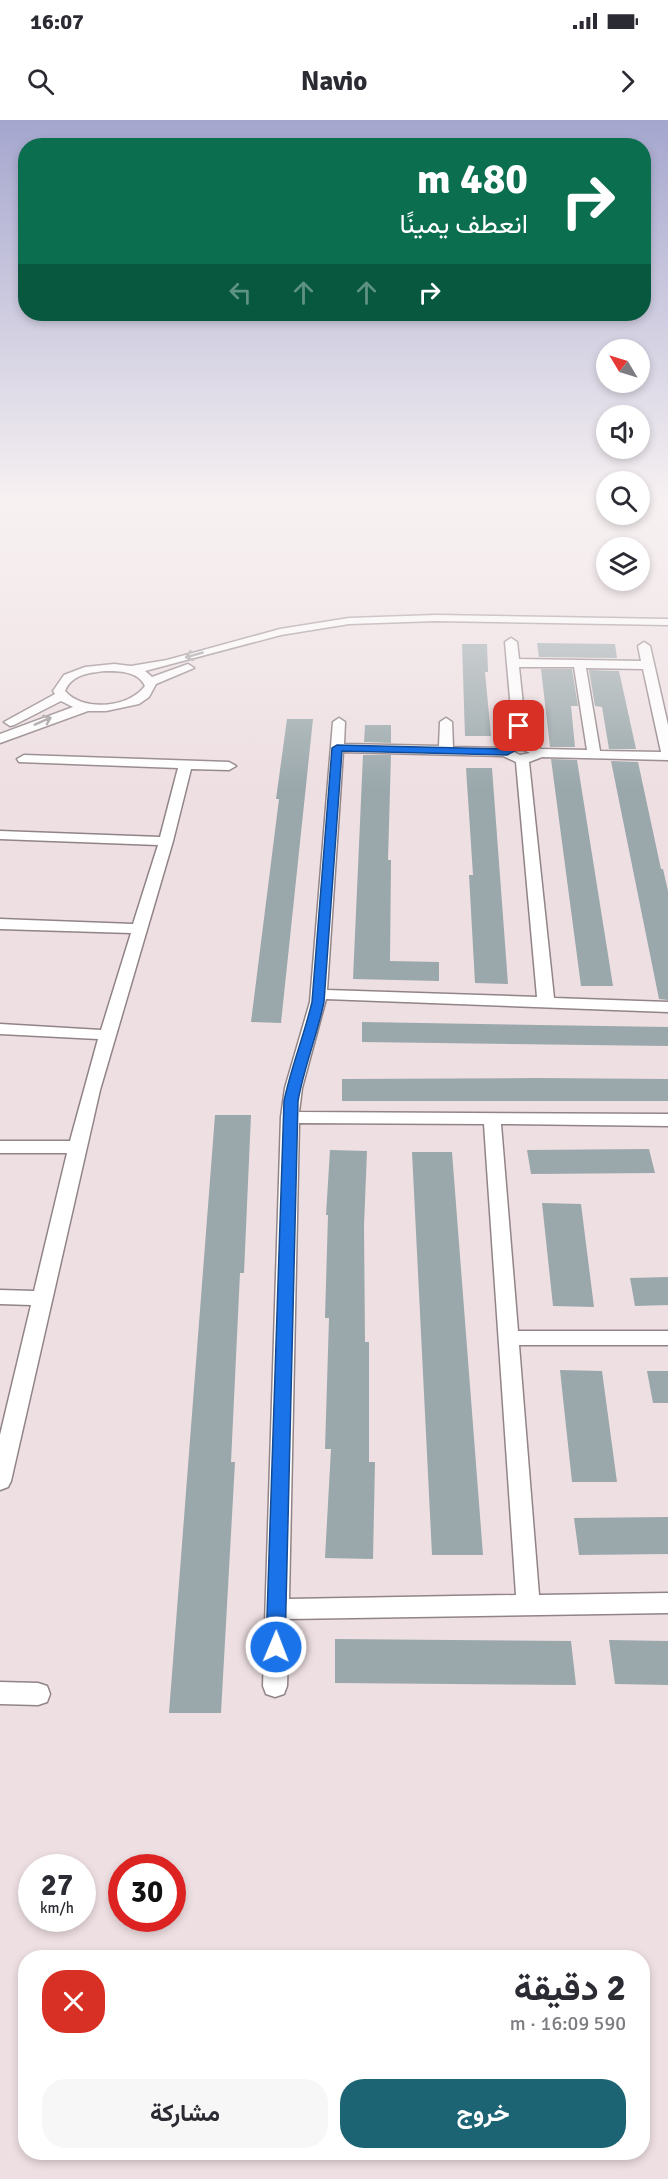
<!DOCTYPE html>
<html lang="ar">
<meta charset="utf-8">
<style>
:root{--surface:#fff;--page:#f7f7f7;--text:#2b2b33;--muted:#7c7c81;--accent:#1c6473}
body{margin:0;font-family:Signika,Vazirmatn,sans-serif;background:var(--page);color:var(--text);direction:rtl;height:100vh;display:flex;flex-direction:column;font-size:22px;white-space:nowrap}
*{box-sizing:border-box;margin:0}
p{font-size:20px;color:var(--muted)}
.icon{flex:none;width:33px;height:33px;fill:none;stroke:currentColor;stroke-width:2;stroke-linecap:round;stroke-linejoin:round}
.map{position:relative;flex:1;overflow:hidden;direction:ltr}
.details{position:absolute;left:18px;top:1830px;width:632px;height:210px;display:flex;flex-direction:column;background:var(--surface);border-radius:24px;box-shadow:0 3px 9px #0003;direction:rtl}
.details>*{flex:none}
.top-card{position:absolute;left:18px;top:18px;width:633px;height:183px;border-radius:24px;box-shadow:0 3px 9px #0003;direction:rtl;background:#0b6e4f;color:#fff;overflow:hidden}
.needle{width:39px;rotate:308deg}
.tools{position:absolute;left:596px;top:219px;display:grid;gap:12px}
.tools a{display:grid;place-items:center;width:54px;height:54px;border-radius:50%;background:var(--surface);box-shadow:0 3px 9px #0003;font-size:30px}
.speed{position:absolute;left:18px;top:1734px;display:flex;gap:12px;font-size:30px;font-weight:700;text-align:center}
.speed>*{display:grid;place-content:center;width:78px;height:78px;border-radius:50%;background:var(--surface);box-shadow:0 3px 9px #0003;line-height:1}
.speed small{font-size:15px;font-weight:400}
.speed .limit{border:9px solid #d22;background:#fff;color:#111}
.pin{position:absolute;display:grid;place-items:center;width:51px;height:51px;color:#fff;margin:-26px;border-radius:12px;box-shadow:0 3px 9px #0006}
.me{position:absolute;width:66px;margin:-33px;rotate:1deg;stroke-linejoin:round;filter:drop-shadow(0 0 4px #0008)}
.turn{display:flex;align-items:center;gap:21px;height:126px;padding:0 24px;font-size:27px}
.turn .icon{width:78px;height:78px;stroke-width:2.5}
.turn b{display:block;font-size:42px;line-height:51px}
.lanes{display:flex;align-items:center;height:57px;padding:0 24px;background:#0003;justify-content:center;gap:30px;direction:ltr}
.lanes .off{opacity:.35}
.round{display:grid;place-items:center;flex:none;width:63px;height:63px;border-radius:24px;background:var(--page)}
.summary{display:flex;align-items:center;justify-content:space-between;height:102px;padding:0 24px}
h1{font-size:36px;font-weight:700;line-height:45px}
.button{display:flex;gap:12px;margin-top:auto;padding:12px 24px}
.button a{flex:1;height:69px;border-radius:24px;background:var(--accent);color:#fff;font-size:24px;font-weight:700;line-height:69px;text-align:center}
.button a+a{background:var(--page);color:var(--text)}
.status{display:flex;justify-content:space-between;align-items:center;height:42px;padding:0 30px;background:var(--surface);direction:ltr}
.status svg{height:16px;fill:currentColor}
header{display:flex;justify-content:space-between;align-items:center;height:78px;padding:0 24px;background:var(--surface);font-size:27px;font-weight:700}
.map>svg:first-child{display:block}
.building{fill:#9aa8ab}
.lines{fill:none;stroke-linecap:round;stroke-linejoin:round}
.minor-casing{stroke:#918487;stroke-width:3}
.minor{fill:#fff;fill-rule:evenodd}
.oneway{stroke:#a09d9e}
.route{fill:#1a73e8;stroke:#114b97;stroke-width:1.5}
</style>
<div class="status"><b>16:07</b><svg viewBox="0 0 49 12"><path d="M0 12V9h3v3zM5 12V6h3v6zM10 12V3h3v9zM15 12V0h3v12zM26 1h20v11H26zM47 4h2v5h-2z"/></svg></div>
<header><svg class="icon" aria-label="forward" viewBox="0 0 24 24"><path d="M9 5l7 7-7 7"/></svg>Navio<svg class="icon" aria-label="search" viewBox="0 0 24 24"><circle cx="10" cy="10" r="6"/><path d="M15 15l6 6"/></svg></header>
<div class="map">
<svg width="668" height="2059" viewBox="0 0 668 2059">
<rect width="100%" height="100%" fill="#eedfe2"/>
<path class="building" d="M537 523 615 524 617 538 539 537Z
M462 524H487L488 552H485L491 616H465Z
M541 549H572L578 586H571L575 627H550Z
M589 550 619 551 636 629H609L602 587 595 586Z
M287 599H313L281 903 251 902 279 679H276Z
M365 605H391V623L364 622Z
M363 635H391L388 740H391L390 841 439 842V861L353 859Z
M551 639 577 640 613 866H581Z
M611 641 638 642 661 749H663L668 771V880L659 879Z
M466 648H492L508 864 475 863 469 755H473Z
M362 902 668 907V926L362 922Z
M537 958 668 959V981H342V959Z
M215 995H251L244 1153H240L231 1342H235L221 1593H169Z
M649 1029 655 1053 531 1054 527 1030Z
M330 1030 367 1031 364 1106 365 1222H369V1342H375L373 1439 325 1438 331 1329H325L329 1198H325L328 1095H326Z
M412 1032H452L483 1435H432Z
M542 1083 581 1084 594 1187 553 1186Z
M668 1157V1185L635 1186 630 1158Z
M560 1250 602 1251 617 1362H572Z
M647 1251H668V1283H653Z
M668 1397V1434L579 1435 574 1398Z
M335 1519 571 1521 576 1565 335 1563Z
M609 1520 668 1521V1565L615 1564Z"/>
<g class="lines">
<defs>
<path id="minor" d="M436 495 668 499V505L436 501 349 504 281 515 145 551 152 557 188 544 194 548 156 564 149 577 139 584 106 591H88L0 623V614L73 587 61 581 14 605 10 606 4 602 55 574 53 571 64 555 85 547 114 544 131 546 167 540 280 509 349 498ZM105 551C119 551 138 551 145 566 129 588 83 592 65 571 72 554 89 553 105 551Z
M511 518 517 522 519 539 641 541 638 526 644 522 650 526 668 605V640L542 637 529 642 554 878 668 882V892L326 879 302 968 299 992 668 994V1006L501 1004 518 1211H668V1225H519L539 1475 668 1473V1493L289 1499 287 1566 284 1574 275 1577 266 1574 263 1566 281 997 285 968 310 882 333 602 339 598 345 602 344 624 439 626 440 602 446 598 452 602 453 627 503 628 514 623 505 522ZM519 547H574L587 630 541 629 527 622ZM586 548 643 549 661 632 600 631ZM517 630H524L530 633 520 635 514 632ZM343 632 503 636 516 642 537 877 327 870ZM299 1003 484 1004 516 1475 289 1479Z
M24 635 229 642 236 646 229 650 191 649 173 721 100 970 11 1361 8 1367 0 1370V1315L31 1185 0 1184V1170L34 1171 67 1033H0V1021H70L98 919 0 914V904L101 910 131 813 0 809V799L133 804 158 725 0 719V711L160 717 178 648 19 642 17 639Z
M0 1562 38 1563 47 1566 50 1574 47 1582 38 1585 0 1584Z"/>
</defs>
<use href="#minor" class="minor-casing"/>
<use href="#minor" class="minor"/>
</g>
<defs><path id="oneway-shaft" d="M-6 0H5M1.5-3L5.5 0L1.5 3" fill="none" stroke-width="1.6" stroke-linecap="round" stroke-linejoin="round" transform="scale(1.5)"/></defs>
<g class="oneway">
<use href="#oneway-shaft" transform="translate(194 535) rotate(164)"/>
<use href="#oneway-shaft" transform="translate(43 601) rotate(-24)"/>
</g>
<linearGradient id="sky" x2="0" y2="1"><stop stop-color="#a5a6ce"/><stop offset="0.57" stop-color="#f7f1f2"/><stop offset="1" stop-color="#f7f1f2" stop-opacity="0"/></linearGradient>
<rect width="668" height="669" fill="url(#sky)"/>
<path class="route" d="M519 603 524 606 526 625 507 635 342 631 324 882C317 916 304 947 298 981L285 1527 282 1533 276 1535 269 1533 266 1527 284 981C291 947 304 916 312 882L332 628 337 625 504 629 506 626 516 624 514 606Z"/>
</svg>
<div class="tools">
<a><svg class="needle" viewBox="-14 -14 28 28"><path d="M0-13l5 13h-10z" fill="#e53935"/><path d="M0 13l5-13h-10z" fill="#7c7c81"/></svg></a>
<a><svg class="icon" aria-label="sound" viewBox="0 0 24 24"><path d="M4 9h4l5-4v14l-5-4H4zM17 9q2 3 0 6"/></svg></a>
<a><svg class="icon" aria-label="search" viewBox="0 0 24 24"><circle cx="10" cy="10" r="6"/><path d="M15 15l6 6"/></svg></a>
<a><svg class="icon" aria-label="layers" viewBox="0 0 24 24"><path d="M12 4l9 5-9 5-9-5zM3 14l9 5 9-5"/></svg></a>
</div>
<div class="speed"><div>27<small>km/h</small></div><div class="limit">30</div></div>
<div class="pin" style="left:519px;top:606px;background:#d93025"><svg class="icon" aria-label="arrive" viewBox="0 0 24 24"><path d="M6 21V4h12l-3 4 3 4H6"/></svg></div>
<svg class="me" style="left:276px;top:1527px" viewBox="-20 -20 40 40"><circle r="17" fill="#1a73e8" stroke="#fff" stroke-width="3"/><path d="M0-11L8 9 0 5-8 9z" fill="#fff"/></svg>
<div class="top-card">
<div class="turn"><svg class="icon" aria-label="right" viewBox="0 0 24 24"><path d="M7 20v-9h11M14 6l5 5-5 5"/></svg><div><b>480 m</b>انعطف يمينًا</div></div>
<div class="lanes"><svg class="icon off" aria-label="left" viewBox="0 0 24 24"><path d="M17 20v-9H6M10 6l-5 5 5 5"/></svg><svg class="icon off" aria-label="ahead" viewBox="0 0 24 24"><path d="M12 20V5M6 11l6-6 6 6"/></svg><svg class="icon off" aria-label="ahead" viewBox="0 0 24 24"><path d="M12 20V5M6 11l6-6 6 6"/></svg><svg class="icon" aria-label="right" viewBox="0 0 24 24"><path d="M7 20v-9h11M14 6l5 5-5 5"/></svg></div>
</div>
<section class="details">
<div class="summary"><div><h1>2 دقيقة</h1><p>590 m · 16:09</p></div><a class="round" style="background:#d93025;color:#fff"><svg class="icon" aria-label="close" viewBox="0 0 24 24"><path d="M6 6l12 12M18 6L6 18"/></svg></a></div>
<div class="button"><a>خروج</a><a>مشاركة</a></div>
</section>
</div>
